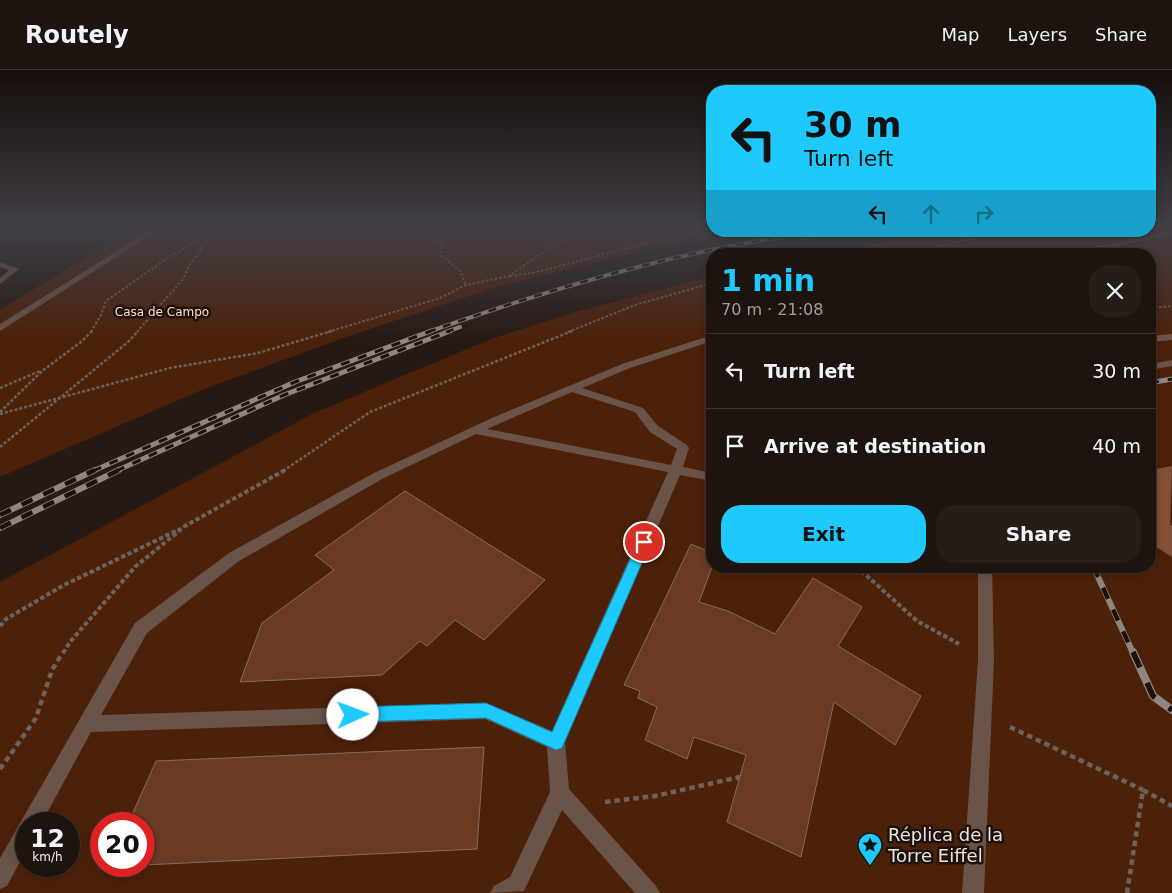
<!DOCTYPE html>
<meta charset="utf-8">
<style>
:root{--surface:#1d140f;--page:#251d18;--text:#f1f3f6;--muted:#a09e9e;--line:#3b332f;--accent:#1ec9fd}
body{margin:0;font-family:"DejaVu Sans",sans-serif;background:var(--page);color:var(--text);height:100vh;display:flex;flex-direction:column;font-size:19px;white-space:nowrap}
*{box-sizing:border-box;margin:0}
p{font-size:16px;color:var(--muted)}
.icon{flex:none;width:28px;height:28px;fill:none;stroke:currentColor;stroke-width:2;stroke-linecap:round;stroke-linejoin:round}
.map{position:relative;flex:1;overflow:hidden}
.drawer{position:absolute;left:706px;top:178px;width:450px;height:325px;display:flex;flex-direction:column;background:var(--surface);border-radius:20px;box-shadow:0 2px 8px #0003,0 0 0 1px var(--line)}
.drawer>*{flex:none}
.guide{position:absolute;left:706px;top:15px;width:450px;height:152px;border-radius:20px;box-shadow:0 2px 8px #0003,0 0 0 1px var(--line);background:#1ec9fd;color:#111;overflow:hidden}
.speed{position:absolute;left:15px;top:742px;display:flex;gap:10px;font-size:25px;font-weight:700;text-align:center}
.speed>*{display:grid;place-content:center;width:65px;height:65px;border-radius:50%;background:var(--surface);box-shadow:0 2px 8px #0003,0 0 0 1px var(--line);line-height:1}
.speed small{font-size:12px;font-weight:400}
.speed .limit{border:8px solid #d22;background:#fff;color:#111}
.pin{position:absolute;display:grid;place-items:center;width:42px;height:42px;color:#fff;margin:-21px;border:2px solid #fff;border-radius:50%;box-shadow:0 1px 5px #0007}
.me{position:absolute;width:55px;margin:-28px;rotate:88deg;stroke-linejoin:round;filter:drop-shadow(0 0 4px #0008)}
.turn{display:flex;align-items:center;gap:18px;height:105px;padding:0 15px;font-size:22px}
.turn .icon{width:65px;height:65px;stroke-width:2.5}
.turn b{display:block;font-size:35px;line-height:42px}
.lanes{display:flex;align-items:center;height:48px;padding:0 15px;background:#0003;justify-content:center;gap:25px;direction:ltr}
.lanes .off{opacity:.35}
.round{display:grid;place-items:center;flex:none;width:52px;height:52px;border-radius:20px;background:var(--page)}
.head{display:flex;align-items:center;justify-content:space-between;height:85px;padding:0 15px}
h1{font-size:30px;font-weight:600;line-height:38px;color:var(--accent)}
.primary-button{display:flex;gap:10px;margin-top:auto;padding:10px 15px}
.primary-button a{flex:1;height:58px;border-radius:20px;background:var(--accent);color:#111;font-size:20px;font-weight:600;line-height:58px;text-align:center}
.primary-button a+a{background:var(--page);color:var(--text)}
ul{padding:0;list-style:none}
li{display:flex;align-items:center;gap:15px;height:75px;padding:0 15px;border-top:1px solid var(--line)}
li div{flex:1}
li b{display:block;font-size:19px}
li em{font-style:normal}
header{display:flex;align-items:center;gap:30px;box-sizing:border-box;height:70px;padding:0 25px;background:var(--surface);border-bottom:1px solid var(--line)}
header strong{font-size:24px}
nav{display:flex;gap:28px;margin-inline-start:auto;font-size:18px}
.map>svg:first-child{display:block}
.green{fill:#4c210a;fill-rule:evenodd}
.water{fill:#825038}
.building{fill:#6b3a23;stroke:#7e6e66}
.lines{fill:none;stroke-linecap:round;stroke-linejoin:round}
.path-far3{stroke:#6c615b;stroke-width:2;stroke-dasharray:2.5 2;stroke-linecap:butt}
.path-far2{stroke:#6c615b;stroke-width:2.5;stroke-dasharray:3 2;stroke-linecap:butt}
.path-far1{stroke:#6c615b;stroke-width:4;stroke-dasharray:4.5 2.5;stroke-linecap:butt}
.path{stroke:#6c615b;stroke-width:4.5;stroke-dasharray:5.5 4;stroke-linecap:butt}
.service{fill:#6a5349;fill-rule:evenodd}
.pedestrian{fill:#6a5349;fill-rule:evenodd}
.minor{fill:#6a5349;fill-rule:evenodd}
.rail-far3-casing{stroke:#908581;stroke-width:4}
.rail-far2-casing{stroke:#908581;stroke-width:5}
.rail-far1-casing{stroke:#908581;stroke-width:6}
.rail-casing{stroke:#908581;stroke-width:8}
.rail-far3{stroke:#1d110c;stroke-width:2.5;stroke-dasharray:8;stroke-linecap:butt}
.rail-far2{stroke:#1d110c;stroke-width:3;stroke-dasharray:9;stroke-linecap:butt}
.rail-far1{stroke:#1d110c;stroke-width:4.5;stroke-dasharray:12;stroke-linecap:butt}
.rail{stroke:#1d110c;stroke-width:5.5;stroke-dasharray:17;stroke-linecap:butt}
.route{fill:#1ec9fd;stroke:#1483a4}
.labels{text-anchor:middle;stroke-width:5;stroke-linejoin:round;paint-order:stroke}
.far-park-label{font-size:12px;fill:#fedccd;stroke:#1d110c}
.near-poi-label{font-size:18px;fill:#ebe2de;stroke:#1d110c;text-anchor:start}
</style>
<header>
<strong>Routely</strong>
<nav><a>Map</a><a>Layers</a><a>Share</a></nav>
</header>
<div class="map">
<svg width="1172" height="823" viewBox="0 0 1172 823">
<rect width="100%" height="100%" fill="#271a14"/>
<path class="green" d="M137 156H712V161H720L494 218 346 267 204 319 0 407V240Z
M1150 156H1172V823H0V512L314 343 491 269 568 244 712 206V496H1150V184H819L950 161H1150ZM26 754H69V796H26ZM101 754H144V796H101Z"/>
<path class="water" d="M1172 396 1170 454 1172 456V487L1150 473V400Z"/>
<path class="building" d="M405 421 545 510 484 570 455 550 427 576 420 571 382 605 240 612 262 553 334 500 315 485Z
M691 474 712 483V497L699 532 728 541 775 564 813 508 862 537 838 576 921 626 895 675 834 632 801 787 727 752 746 685 694 667 687 689 645 670 657 637 638 628 640 621 624 615Z
M484 677 477 779 144 795V754H128L156 691Z"/>
<g class="lines">
<path class="path-far3" d="M427 156 428 162 442 174 441 185 460 201 466 215
M901 184 939 177 1001 161
M510 206 533 203 643 174C667 161 685 160 712 157
M1150 238 1172 236
M91 262 101 245 106 231 169 187 215 161
M137 262 183 209 190 194 203 176 223 156
M328 262 440 228 466 215 509 206 581 156
M568 262 635 235 712 213"/>
<path class="path-far2" d="M0 318 40 301
M0 342 42 301 81 272 92 261
M0 344 170 298 258 283 332 261
M0 377 128 272 138 261
M283 401 370 342 572 261"/>
<path class="path-far1" d="M856 496 917 551 959 574
M0 556 6 549 64 515 180 459
M63 583 70 572 135 497 185 456 285 400"/>
<path class="path" d="M1010 657 1143 720
M0 699 36 648 52 600 63 582
M605 732 655 726 740 707
M1127 823 1143 720 1172 736"/>
<path class="service" d="M1172 161V165L1077 184H1060Z
M0 192 19 199 0 214V208L9 200 0 197Z
M712 265V271L630 298 582 318 643 338 658 356 687 375 689 378 683 397 712 403V411L680 405 565 672 569 719 656 816 660 823H635L562 740 524 821 490 823 494 816 510 807 550 722 547 677 485 649 91 662 41 754H26V780L7 816 0 819V788L135 553 229 483 374 403 492 348 622 294ZM572 322 635 342 650 362 677 379 671 395 487 359ZM476 364 668 402 552 661 486 633 101 645 147 563 239 491 382 409Z"/>
<path class="pedestrian" d="M1172 264V270L1150 272V266Z
M1172 290V296L1150 300V294Z
M978 496H992L994 590 984 823H962L978 590Z"/>
<path class="minor" d="M157 156H165L0 261V254Z"/>
<defs>
<path id="rail-far3" d="M803 168 843 161
M428 262C519 230 611 201 706 181 741 174 776 168 811 161
M446 262 460 257"/>
<path id="rail-far2" d="M1150 313 1172 309
M93 401 295 312 431 261
M116 401 284 325 450 261"/>
<path id="rail-far1" d="M0 445 95 400
M0 458 119 400
M1093 496 1133 583"/>
<path id="rail" d="M1133 582 1153 626 1172 640"/>
</defs>
<use href="#rail-far3" class="rail-far3-casing"/>
<use href="#rail-far2" class="rail-far2-casing"/>
<use href="#rail-far1" class="rail-far1-casing"/>
<use href="#rail" class="rail-casing"/>
<use href="#rail-far3" class="rail-far3"/>
<use href="#rail-far2" class="rail-far2"/>
<use href="#rail-far1" class="rail-far1"/>
<use href="#rail" class="rail"/>
</g>
<linearGradient id="sky" x2="0" y2="1"><stop stop-color="#150e0b"/><stop offset="0.58" stop-color="#413e45"/><stop offset="1" stop-color="#413e45" stop-opacity="0"/></linearGradient>
<rect width="1172" height="271" fill="url(#sky)"/>
<path class="route" d="M644 467 649 469 651 472 562 678 556 680 486 648 353 652 347 650 345 645 347 640 353 637 486 633 552 662 638 472 640 469Z"/>
<defs>
<symbol id="sight-pin" viewBox="-11 -11 22 30"><path d="M0 17L-7.5 6A9.5 9.5 0 1 1 7.5 6Z" fill="#1ec9fd" stroke="#1d110c"/><path d="M0-6L1.8-2.2L6-1.7L2.9 1.2L3.7 5.4L0 3.3L-3.7 5.4L-2.9 1.2L-6-1.7L-1.8-2.2Z" fill="#111"/></symbol>
</defs>
<g fill-rule="evenodd">
<use href="#sight-pin" x="856" y="761" width="28" height="38"/>
</g>
<g class="labels">
<g class="far-park-label">
<text x="162" y="246">Casa de Campo</text>
</g>
<g class="near-poi-label">
<text x="888" y="771">Réplica de la<tspan x="888" dy="21">Torre Eiffel</tspan></text>
</g>
</g>
</svg>
<div class="speed"><div>12<small>km/h</small></div><div class="limit">20</div></div>
<div class="pin" style="left:644px;top:472px;background:#d93025"><svg class="icon" aria-label="arrive" viewBox="0 0 24 24"><path d="M6 21V4h12l-3 4 3 4H6"/></svg></div>
<svg class="me" style="left:353px;top:645px" viewBox="-20 -20 40 40"><circle r="19" fill="#fff"/><path d="M0-13L10 11 0 6-10 11z" fill="#1ec9fd"/></svg>
<div class="guide">
<div class="turn"><svg class="icon" aria-label="left" viewBox="0 0 24 24"><path d="M17 20v-9H6M10 6l-5 5 5 5"/></svg><div><b>30 m</b>Turn left</div></div>
<div class="lanes"><svg class="icon" aria-label="left" viewBox="0 0 24 24"><path d="M17 20v-9H6M10 6l-5 5 5 5"/></svg><svg class="icon off" aria-label="ahead" viewBox="0 0 24 24"><path d="M12 20V5M6 11l6-6 6 6"/></svg><svg class="icon off" aria-label="right" viewBox="0 0 24 24"><path d="M7 20v-9h11M14 6l5 5-5 5"/></svg></div>
</div>
<section class="drawer">
<div class="head"><div><h1>1 min</h1><p>70 m · 21:08</p></div><a class="round"><svg class="icon" aria-label="close" viewBox="0 0 24 24"><path d="M6 6l12 12M18 6L6 18"/></svg></a></div>
<ul>
<li><svg class="icon" aria-label="left" viewBox="0 0 24 24"><path d="M17 20v-9H6M10 6l-5 5 5 5"/></svg><div><b>Turn left</b></div><em>30 m</em></li>
<li><svg class="icon" aria-label="arrive" viewBox="0 0 24 24"><path d="M6 21V4h12l-3 4 3 4H6"/></svg><div><b>Arrive at destination</b></div><em>40 m</em></li>
</ul>
<div class="primary-button"><a>Exit</a><a>Share</a></div>
</section>
</div>
